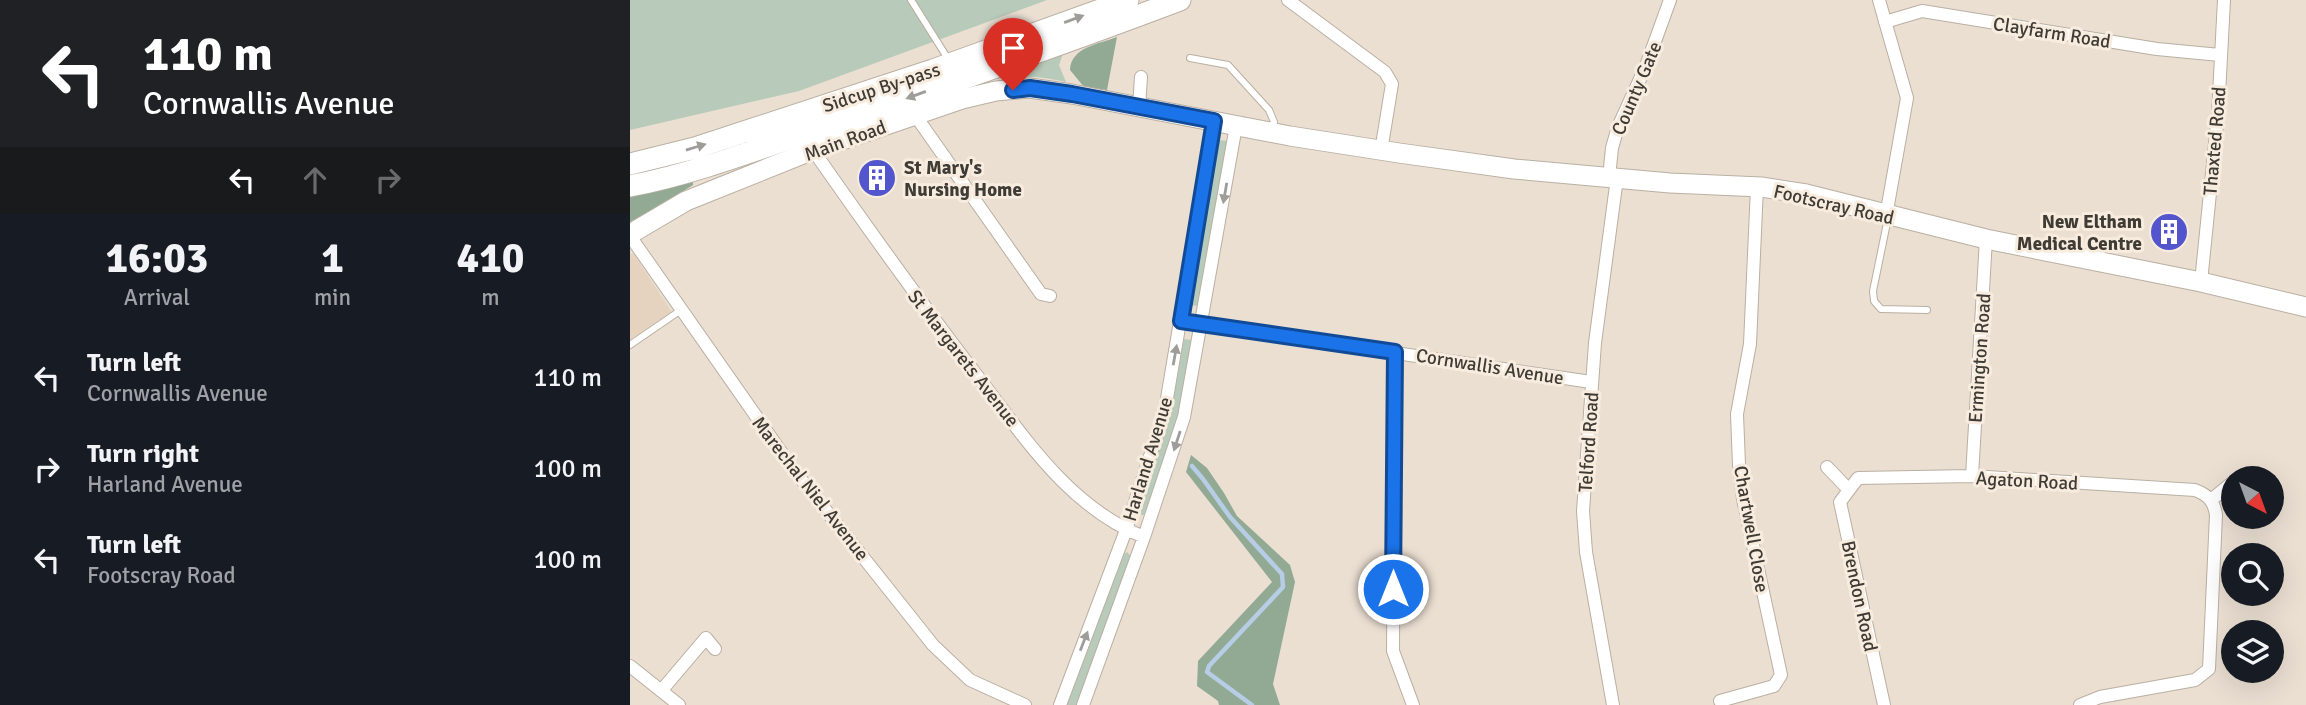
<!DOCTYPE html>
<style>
:root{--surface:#171b24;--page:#20242c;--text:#f1f3f6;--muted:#9ea1a6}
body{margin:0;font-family:Signika,sans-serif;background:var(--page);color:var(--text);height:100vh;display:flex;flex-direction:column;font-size:26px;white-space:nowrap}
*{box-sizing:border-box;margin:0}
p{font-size:23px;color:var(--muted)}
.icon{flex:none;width:38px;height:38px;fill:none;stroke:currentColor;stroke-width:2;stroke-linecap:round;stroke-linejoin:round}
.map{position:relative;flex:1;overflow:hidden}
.drawer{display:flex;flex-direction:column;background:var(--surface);width:630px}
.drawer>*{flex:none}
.top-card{background:#202124;color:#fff;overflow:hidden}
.needle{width:46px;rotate:139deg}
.fabs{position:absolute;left:1591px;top:466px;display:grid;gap:14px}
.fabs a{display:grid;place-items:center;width:63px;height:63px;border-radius:50%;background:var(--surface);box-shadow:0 7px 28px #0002;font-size:35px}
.pin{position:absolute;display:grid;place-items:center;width:60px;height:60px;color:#fff;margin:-72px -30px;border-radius:50% 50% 50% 0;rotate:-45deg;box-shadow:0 0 7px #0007}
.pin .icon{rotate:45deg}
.me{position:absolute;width:77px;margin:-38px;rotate:0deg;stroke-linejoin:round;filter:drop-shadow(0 0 5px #0008)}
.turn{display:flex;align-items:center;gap:24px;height:147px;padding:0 28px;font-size:32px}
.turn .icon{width:91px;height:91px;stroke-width:2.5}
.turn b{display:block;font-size:49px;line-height:60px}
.lanes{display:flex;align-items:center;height:66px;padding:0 28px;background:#0003;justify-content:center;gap:35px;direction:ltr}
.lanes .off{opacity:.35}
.eta{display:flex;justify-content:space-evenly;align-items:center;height:119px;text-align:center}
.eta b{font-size:42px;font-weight:700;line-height:49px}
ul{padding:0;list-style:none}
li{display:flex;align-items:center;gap:21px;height:91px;padding:0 28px}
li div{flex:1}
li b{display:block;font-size:26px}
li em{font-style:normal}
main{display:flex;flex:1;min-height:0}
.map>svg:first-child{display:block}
.built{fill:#e5d3c0}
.green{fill:#b8cab9}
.forest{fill:#92aa94}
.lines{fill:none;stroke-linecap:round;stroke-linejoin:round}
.stream{stroke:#b6cde5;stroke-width:4.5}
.lane-casing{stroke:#baafa2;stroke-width:8}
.street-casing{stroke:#baafa2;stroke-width:14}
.primary-casing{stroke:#baafa2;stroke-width:21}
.highway-casing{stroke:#baafa2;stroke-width:23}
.lane{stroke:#fff;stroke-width:6}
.street{stroke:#fff;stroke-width:12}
.primary{stroke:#fff;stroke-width:19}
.highway{stroke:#fff;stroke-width:21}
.oneway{fill:#9f9d9a}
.route-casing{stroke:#114b97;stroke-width:18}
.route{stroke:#1a73e8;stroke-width:12}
.labels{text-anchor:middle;stroke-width:6;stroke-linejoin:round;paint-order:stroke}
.street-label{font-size:19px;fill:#3f3b35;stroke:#f8ecdf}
.poi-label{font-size:19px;font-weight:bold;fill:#3f3b35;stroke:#f8ecdf;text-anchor:start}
</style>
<main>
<section class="drawer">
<div class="top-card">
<div class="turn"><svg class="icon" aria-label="left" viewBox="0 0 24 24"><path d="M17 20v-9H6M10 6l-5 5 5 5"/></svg><div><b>110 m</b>Cornwallis Avenue</div></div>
<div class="lanes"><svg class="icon" aria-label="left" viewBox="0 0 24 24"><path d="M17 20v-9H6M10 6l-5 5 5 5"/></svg><svg class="icon off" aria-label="ahead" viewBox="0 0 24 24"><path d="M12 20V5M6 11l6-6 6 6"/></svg><svg class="icon off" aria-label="right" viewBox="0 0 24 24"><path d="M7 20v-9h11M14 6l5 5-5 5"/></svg></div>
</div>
<div class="eta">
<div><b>16:03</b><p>Arrival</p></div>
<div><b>1</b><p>min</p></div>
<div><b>410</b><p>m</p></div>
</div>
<ul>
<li><svg class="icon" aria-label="left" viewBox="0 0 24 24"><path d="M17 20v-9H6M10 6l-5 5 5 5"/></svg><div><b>Turn left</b><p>Cornwallis Avenue</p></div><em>110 m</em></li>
<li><svg class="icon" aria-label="right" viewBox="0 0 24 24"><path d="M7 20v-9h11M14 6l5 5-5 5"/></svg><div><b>Turn right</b><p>Harland Avenue</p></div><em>100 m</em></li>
<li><svg class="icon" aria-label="left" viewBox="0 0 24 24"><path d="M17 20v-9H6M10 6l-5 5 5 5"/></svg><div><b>Turn left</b><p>Footscray Road</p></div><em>100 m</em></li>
</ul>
</section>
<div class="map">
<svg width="1676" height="705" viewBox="0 0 1676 705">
<rect width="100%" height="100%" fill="#ebdfd2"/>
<path class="built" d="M3 253 45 317 0 347V255Z"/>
<path class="green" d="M0 0H417L169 91 0 130Z
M434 51 429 65 436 82C401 75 385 75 350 81Z
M589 140 597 141 568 306 560 305Z
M554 339 562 340 549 416 514 515H511L508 514 510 504 542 407Z
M497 552 501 556 446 705H437L494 554Z"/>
<path class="forest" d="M487 37 477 90 454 87 440 70C441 47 469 44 487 37Z
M63 179V185L0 224V193Z
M561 455 577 468 594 493 607 516 660 565 665 582 643 684 650 705H589L588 701 567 686 568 661 642 582 556 472Z"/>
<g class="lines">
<path class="stream" d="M562 466 573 479 600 517 652 574 653 587 579 666 577 672 622 705"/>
<defs>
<path id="lane" d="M281 0 320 62
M560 58 598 65 639 110 644 122 642 129
M1258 218 1243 291 1244 301 1251 309 1297 310
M0 345 51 310"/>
<path id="street" d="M658 0 755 72 762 84 751 151
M1249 0 1277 98 1256 216
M1255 22 1292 11 1527 49 1590 55
M509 107 511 77
M285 115 411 294 420 296
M183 150C236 226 289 300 345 373 393 435 438 507 514 537
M979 177 982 148 988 127 1016 66 1040 0
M0 236 163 469 303 645 340 680 395 705
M1571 282 1588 114 1594 0
M551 321 961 382
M765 352 763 651 783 705
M1197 467 1219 490
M1342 476 1356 239
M1581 500 1603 482
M0 666 49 705
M31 691 76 638 85 649
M1090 701 1144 686 1151 675 1113 499 1109 465 1107 414 1120 344 1127 187
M430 705 496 530 535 410 584 121
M453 705 514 537 554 417 606 126
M983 705 956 552 953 511 965 343 987 178
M1254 705 1210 502 1228 478 1342 476 1565 490C1578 495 1584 501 1586 515L1579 669 1565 680 1470 697 1450 705"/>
<path id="primary" d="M0 234 56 201 183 150 332 99 366 91 399 88 442 94 660 136 769 153 884 169 1040 183 1131 187 1176 194 1356 239 1571 282 1676 307"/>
<path id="highway" d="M0 164 65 148 303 70 498 0
M0 186C68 173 133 147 199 125 316 85 434 44 550 0"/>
</defs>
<use href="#lane" class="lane-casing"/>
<use href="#street" class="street-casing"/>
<use href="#primary" class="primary-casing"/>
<use href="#highway" class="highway-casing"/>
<use href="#lane" class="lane"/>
<use href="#street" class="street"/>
<use href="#primary" class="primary"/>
<use href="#highway" class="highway"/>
</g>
<defs><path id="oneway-solid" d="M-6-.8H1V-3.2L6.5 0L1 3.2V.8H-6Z" transform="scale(1.75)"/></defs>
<g class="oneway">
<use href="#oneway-solid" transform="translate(444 19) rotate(-20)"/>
<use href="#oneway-solid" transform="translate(286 95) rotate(160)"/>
<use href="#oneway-solid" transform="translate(66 147) rotate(-17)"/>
<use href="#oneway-solid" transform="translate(595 193) rotate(100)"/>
<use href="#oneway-solid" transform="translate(545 355) rotate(-80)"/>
<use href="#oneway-solid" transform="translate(547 441) rotate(108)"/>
<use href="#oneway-solid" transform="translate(454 641) rotate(-69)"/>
</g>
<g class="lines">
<defs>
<path id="route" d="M383 90 400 88 442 94 584 121 551 321 765 352 763 589"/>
</defs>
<use href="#route" class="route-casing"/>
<use href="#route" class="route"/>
</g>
<defs>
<symbol id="building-disc" viewBox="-11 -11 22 22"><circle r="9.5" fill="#5255cc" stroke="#f8ecdf"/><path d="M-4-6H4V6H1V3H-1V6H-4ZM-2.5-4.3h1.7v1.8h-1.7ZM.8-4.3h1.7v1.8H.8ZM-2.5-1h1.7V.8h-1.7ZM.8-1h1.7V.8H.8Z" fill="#fff"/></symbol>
</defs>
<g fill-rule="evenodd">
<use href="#building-disc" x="225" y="156" width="44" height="44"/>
<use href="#building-disc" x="1517" y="210" width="44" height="44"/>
</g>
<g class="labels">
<g class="street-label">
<text transform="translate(1422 32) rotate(9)" y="7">Clayfarm Road</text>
<text transform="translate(251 87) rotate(-18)" y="7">Sidcup By-pass</text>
<text transform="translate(1006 88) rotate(-67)" y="7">County Gate</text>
<text transform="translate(215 140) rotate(-20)" y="7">Main Road</text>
<text transform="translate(1584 141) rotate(-85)" y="7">Thaxted Road</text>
<text transform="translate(1204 204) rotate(13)" y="7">Footscray Road</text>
<text transform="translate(334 358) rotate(52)" y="7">St Margarets Avenue</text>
<text transform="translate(1349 358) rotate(-86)" y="7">Ermington Road</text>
<text transform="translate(860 366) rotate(9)" y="7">Cornwallis Avenue</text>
<text transform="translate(958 442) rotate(-86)" y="7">Telford Road</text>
<text transform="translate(517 459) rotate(-73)" y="7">Harland Avenue</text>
<text transform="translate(1397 480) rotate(3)" y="7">Agaton Road</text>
<text transform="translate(181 488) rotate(52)" y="7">Marechal Niel Avenue</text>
<text transform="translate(1122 529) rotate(80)" y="7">Chartwell Close</text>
<text transform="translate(1230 596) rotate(78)" y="7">Brendon Road</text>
</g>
<g class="poi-label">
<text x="274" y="174">St Mary's<tspan x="274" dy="22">Nursing Home</tspan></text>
<text x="1512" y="228" text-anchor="end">New Eltham<tspan x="1512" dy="22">Medical Centre</tspan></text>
</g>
</g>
</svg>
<div class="fabs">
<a><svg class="needle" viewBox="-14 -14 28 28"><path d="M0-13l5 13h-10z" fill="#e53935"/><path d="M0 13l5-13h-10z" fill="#9ea1a6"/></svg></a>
<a><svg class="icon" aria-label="search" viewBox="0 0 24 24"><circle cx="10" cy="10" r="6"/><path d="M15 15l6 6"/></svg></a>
<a><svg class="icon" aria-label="layers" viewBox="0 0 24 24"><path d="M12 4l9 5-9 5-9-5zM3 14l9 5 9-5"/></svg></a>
</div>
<div class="pin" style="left:383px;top:90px;background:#d93025"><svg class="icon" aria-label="arrive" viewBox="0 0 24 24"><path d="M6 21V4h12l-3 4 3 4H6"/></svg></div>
<svg class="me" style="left:763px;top:589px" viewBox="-20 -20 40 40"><circle r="17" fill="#1a73e8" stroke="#fff" stroke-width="3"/><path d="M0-11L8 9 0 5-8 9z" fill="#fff"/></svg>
</div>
</main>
